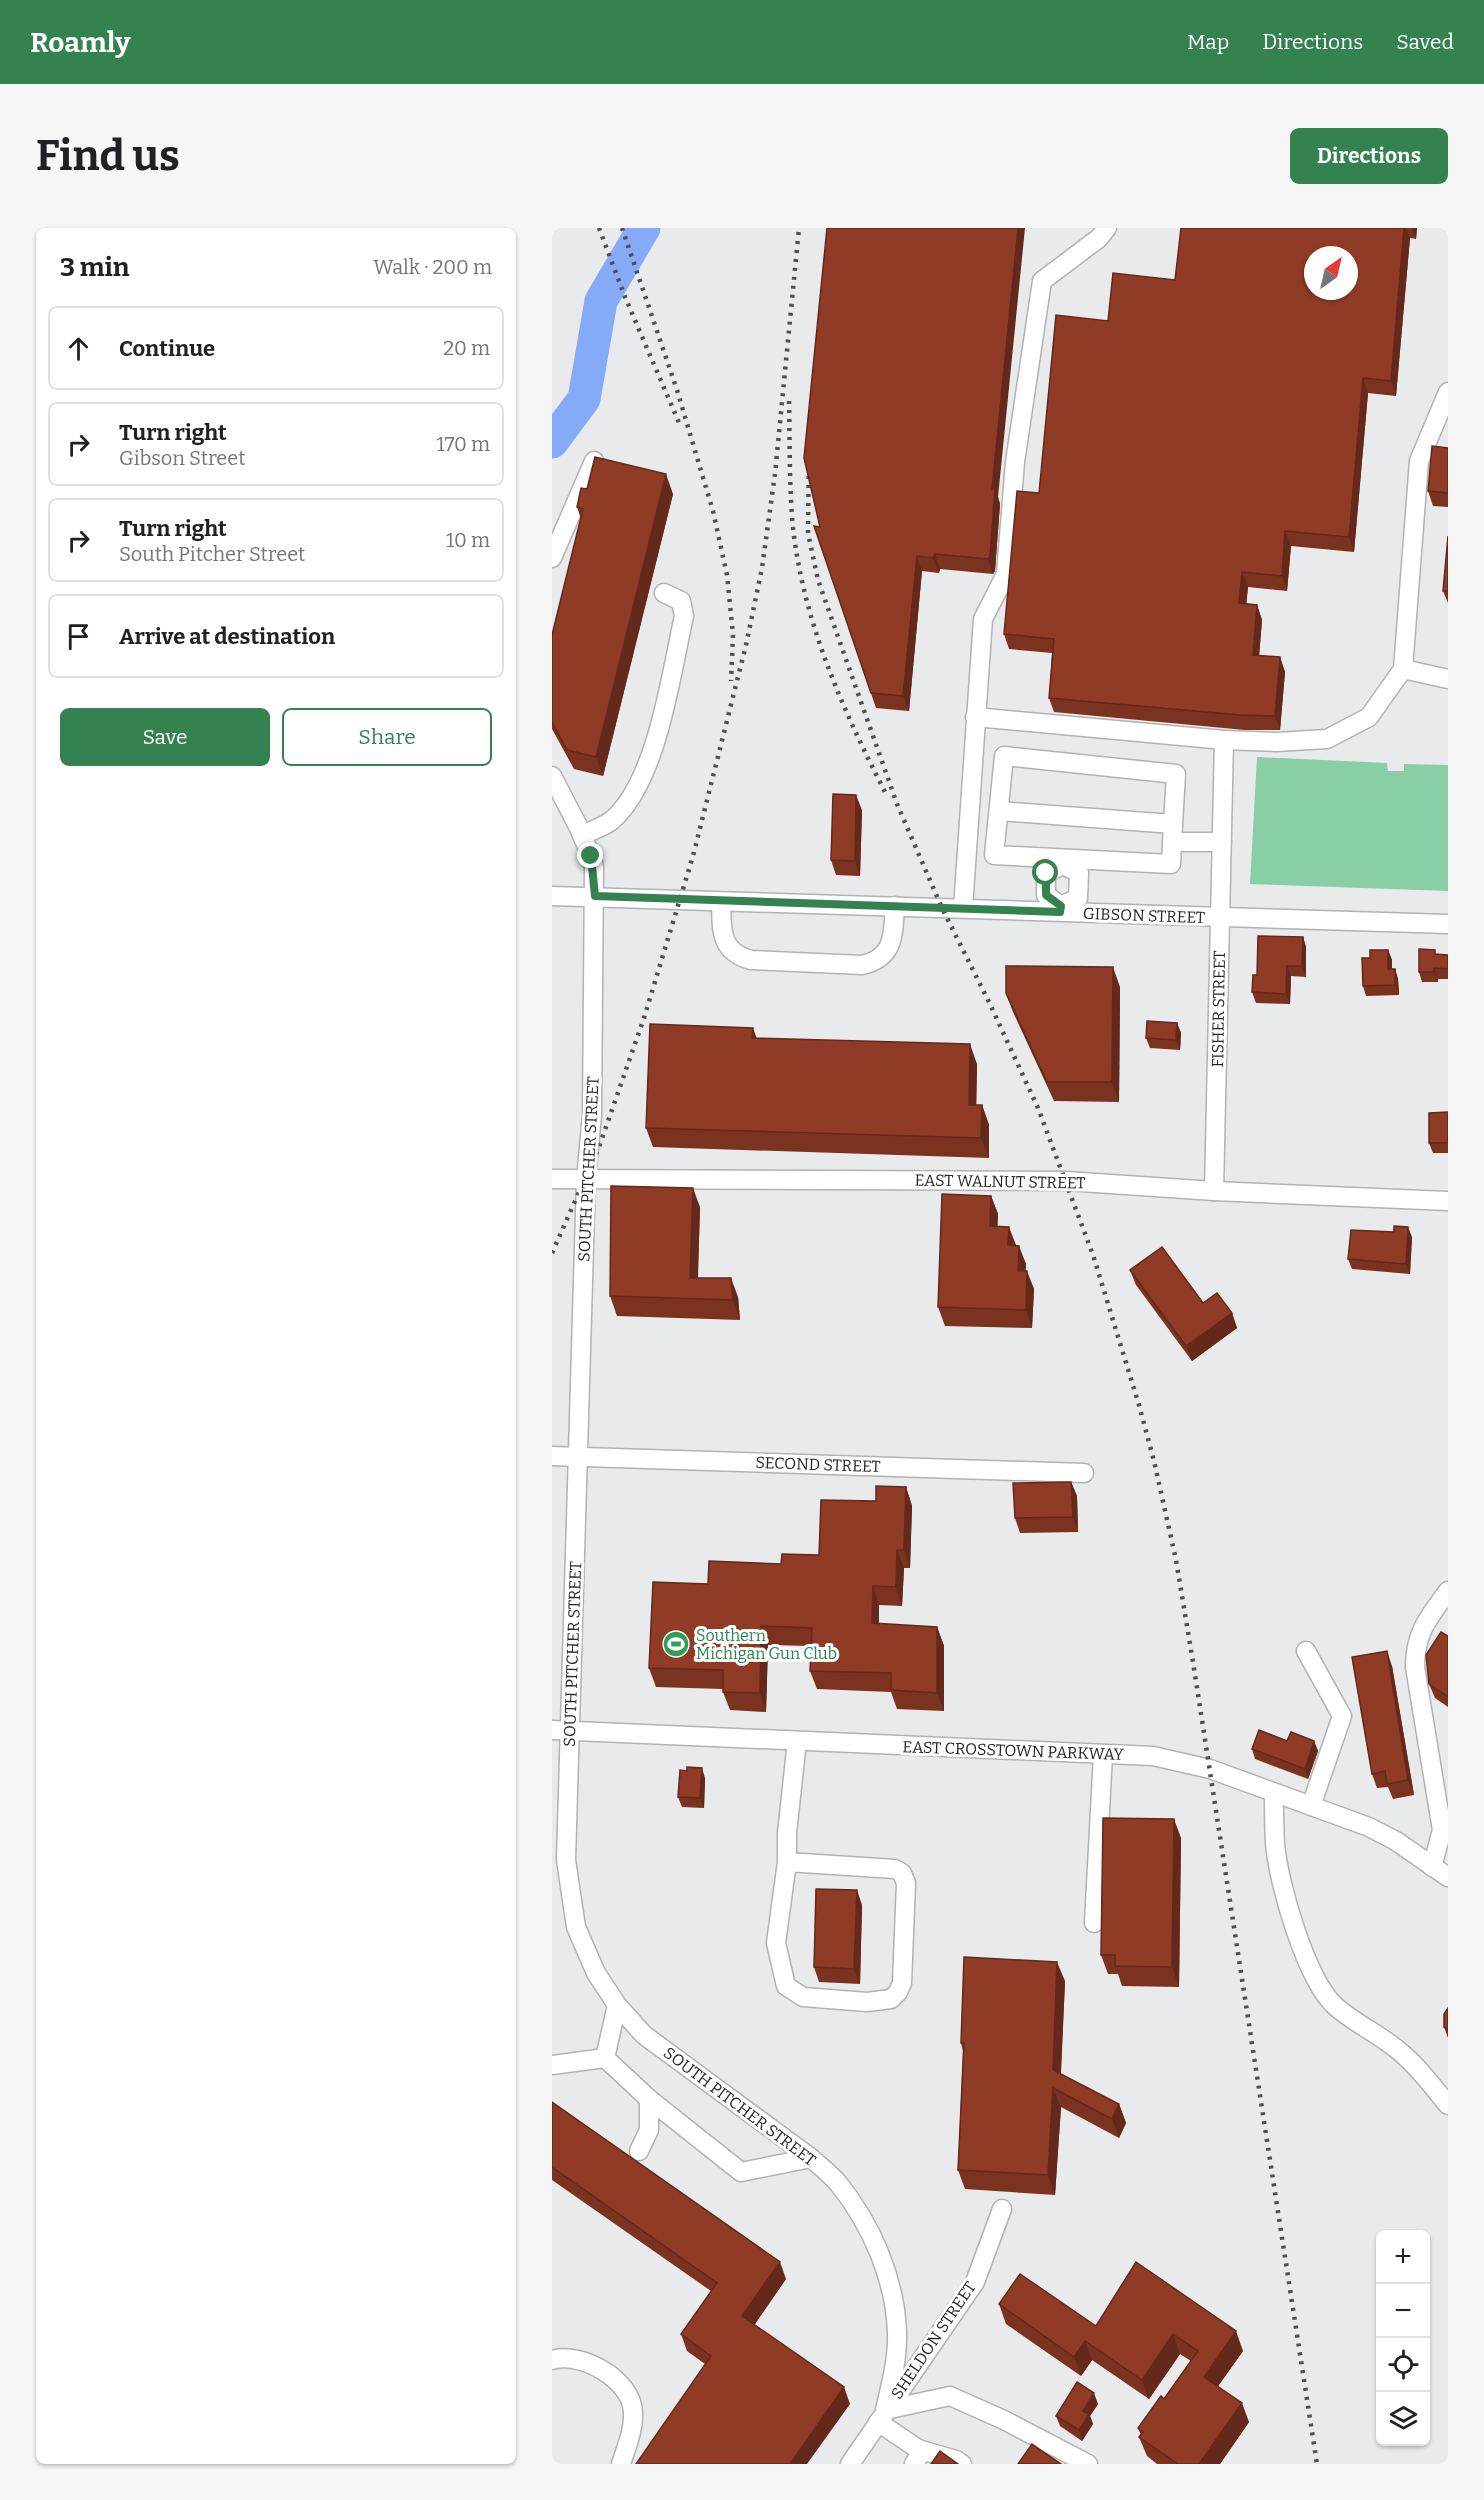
<!DOCTYPE html>
<html lang="en">
<head>
<meta charset="utf-8">
<style>
	body { margin:0; font-family:Bitter,serif; background:#f6f6f6; color:#202124 }
	.controls { position:absolute; right:18px; bottom:18px; display:grid; overflow:hidden; border-radius:9px; box-shadow:0 2px 4px #0004 }
	.controls button { width:54px; height:54px; display:grid; place-items:center; padding:0; border:0; border-bottom:2px solid #e0e0e0; background:#fff; color:#202124; font:30px sans-serif }
	.compass { position:absolute; left:752px; top:18px; width:54px; height:54px; border-radius:50%; background:#fff; box-shadow:0 2px 4px #0004; rotate:34deg }
	.stop { position:absolute; width:18px; height:18px; margin:-14px; border:4px solid #358251; border-radius:50%; background:#fff }
	.stop.end { background:#358251; border-color:#fff; box-shadow:0 2px 6px #0008 }
	.list { margin:0; padding:0; list-style:none }
	h2 { display:flex; justify-content:space-between; align-items:center; height:78px; margin:0; padding:0 24px; font-size:26px }
	h2 small { font-size:20px; font-weight:400; color:#757577 }
	.list li { display:grid; grid-template-columns:39px 1fr auto; gap:18px; align-items:center; box-sizing:border-box; height:84px; margin:0 12px 12px; padding:0 12px; border:2px solid #e0e0e0; border-radius:9px }
	.list b { display:block; font-size:22px; white-space:nowrap }
	.list p { margin:0; font-size:20px; white-space:nowrap; color:#757577 }
	.list em { font-size:20px; font-style:normal; color:#757577 }
	.actions { display:flex; gap:12px; padding:18px 24px }
	.actions a { flex:1; padding:14px 0; border:2px solid #358251; border-radius:9px; text-align:center; font-size:21px; color:#358251 }
	.actions .main { background:#358251; color:#fff }
	.icon { flex:none; width:33px; height:33px; fill:none; stroke:currentColor; stroke-width:2; stroke-linecap:round; stroke-linejoin:round }
	.map { position:relative; flex:none; width:896px; height:2236px; overflow:hidden; border-radius:9px }
	header { display:flex; align-items:center; gap:36px; box-sizing:border-box; height:84px; padding:0 30px; background:#358251; color:#fff }
	header strong { font-size:28px }
	nav { display:flex; gap:33px; margin-inline-start:auto; font-size:21px }
	.intro { display:flex; align-items:center; justify-content:space-between; box-sizing:border-box; height:144px; padding:0 36px }
	h1 { margin:0; font-size:42px }
	.button { padding:15px 27px; border-radius:9px; background:#358251; color:#fff; font-size:21px; font-weight:700 }
	main { display:flex; gap:36px; padding:0 36px }
	aside { flex:1; background:#fff; border-radius:9px; box-shadow:0 2px 4px #0004 }
	.map>svg:first-child { display:block }
</style>
</head>
<body>
<header>
<strong>Roamly</strong>
<nav><a>Map</a><a>Directions</a><a>Saved</a></nav>
</header>
<div class="intro"><h1>Find us</h1><a class="button">Directions</a></div>
<main>
<aside>
<h2>3 min<small>Walk · 200 m</small></h2>
<ul class="list">
<li><svg class="icon" aria-label="ahead" viewBox="0 0 24 24"><path d="M12 20V5M6 11l6-6 6 6"/></svg><div><b>Continue</b></div><em>20 m</em></li>
<li><svg class="icon" aria-label="right" viewBox="0 0 24 24"><path d="M7 20v-9h11M14 6l5 5-5 5"/></svg><div><b>Turn right</b><p>Gibson Street</p></div><em>170 m</em></li>
<li><svg class="icon" aria-label="right" viewBox="0 0 24 24"><path d="M7 20v-9h11M14 6l5 5-5 5"/></svg><div><b>Turn right</b><p>South Pitcher Street</p></div><em>10 m</em></li>
<li><svg class="icon" aria-label="arrive" viewBox="0 0 24 24"><path d="M6 21V4h12l-3 4 3 4H6"/></svg><div><b>Arrive at destination</b></div></li>
</ul>
<div class="actions"><a class="main">Save</a><a>Share</a></div>
</aside>
<div class="map">
<svg width="896" height="2236" viewBox="0 0 896 2236">
	<rect width="100%" height="100%" fill="#e9eaeb"/>
	<path fill="#8acea6" d="M705,529L835,535L836,543H852V536L896,537V663L698,656Z"/>
	<g fill="none" stroke-linecap="round" stroke-linejoin="round">
		<path stroke="#85abf8" stroke-width="33" d="M0,214L32,171L49,73L92,0"/>
		<defs>
			<g id="minor">
				<path d="M0,330L42,233"/>
				<path d="M851,441L896,451"/>
				<path d="M423,489L672,512L662,963"/>
				<path d="M672,512L724,514L775,511L817,489L851,441L867,233L896,164"/>
				<path d="M0,548L26,598L39,628L42,639L40,887L34,951L14,1632L24,1699L44,1745L65,1777L92,1807L259,1930C268,1938 278,1946 286,1955C319,1996 343,2050 345,2104C346,2130 339,2156 333,2182L398,2168L452,2192L536,2236"/>
				<path d="M447,583L621,596L624,546L452,528L442,627L619,636L621,596"/>
				<path d="M30,607C39,603 51,599 59,593C105,555 119,446 132,388L129,373L112,365"/>
				<path d="M620,614H670"/>
				<path d="M0,668L896,696"/>
				<path d="M169,674C170,702 167,723 199,732L310,737C343,730 341,706 343,678"/>
				<path d="M509,678L526,670L527,645L511,637"/>
				<path d="M509,678L494,667V645L511,637"/>
				<path d="M411,680L431,391L454,346L463,234L490,53L547,10L555,0"/>
				<path d="M0,951L514,953L662,963L896,973"/>
				<path d="M0,1228L532,1245"/>
				<path d="M754,1423L790,1488L759,1578"/>
				<path d="M0,1502L601,1528L658,1541L817,1599L844,1613L896,1649"/>
				<path d="M722,1565C722,1582 722,1599 723,1615C726,1655 754,1751 783,1778C802,1795 827,1806 847,1823C866,1838 880,1858 896,1877"/>
				<path d="M235,1634L224,1715L234,1758L251,1769L315,1774L339,1771L346,1764L350,1755L354,1655L350,1645L343,1641L235,1634V1605L245,1513"/>
				<path d="M880,1639L890,1602L863,1439C863,1404 877,1389 896,1363"/>
				<path d="M542,1695L551,1526"/>
				<path d="M65,1777L53,1830L97,1871L189,1944L259,1930"/>
				<path d="M0,1837L53,1830"/>
				<path d="M87,1923L97,1902V1871"/>
				<path d="M0,2132C29,2123 81,2152 81,2185C82,2202 74,2220 69,2236"/>
				<path d="M326,2194L366,2221L367,2228L362,2236"/>
				<path d="M366,2221L404,2232L410,2236"/>
				<path d="M298,2236L423,2054L450,1981"/>
			</g>
		</defs>
		<use href="#minor" stroke="#b2b2b4" stroke-width="21"/>
		<use href="#minor" stroke="#fff" stroke-width="18"/>
		<g stroke="#4f4f50" stroke-width="4.5" stroke-dasharray="3 6" stroke-linecap="butt">
			<path d="M47,0L73,69L128,197"/>
			<path d="M70,0L125,162L161,283L175,347L181,407L179,453"/>
			<path d="M237,173C238,215 237,258 241,300C252,396 291,482 334,566"/>
			<path d="M257,230L256,305L266,352L345,576L390,680L437,774L486,880L541,1027L587,1177L602,1233L624,1332L641,1434L765,2236"/>
			<path d="M0,1025L47,919L92,790L141,628L194,417L210,340L223,246L247,0"/>
		</g>
	</g>
	<g fill="#7b3320">
		<path d="M629,0H865L864,11L858,10L844,168L816,165L802,324L739,318L735,363L696,359L694,376L705,377L710,392L707,427L728,429L733,444L728,502H693L502,484L497,470L500,425L457,421L452,406L487,265L556,93L623,52Z"/>
		<path d="M896,220V279L881,278L876,263Z"/>
		<path d="M35,261L121,266L51,548L22,541L0,501V407L29,291L25,279Z"/>
		<path d="M446,269L448,276L443,343L441,346L388,341L387,345L370,343L357,483L324,480L262,298L268,299Z"/>
		<path d="M896,308V375L891,363Z"/>
		<path d="M310,582L308,648L284,647L279,632Z"/>
		<path d="M751,709L754,719V749L739,748L738,776L704,775L700,764L705,747Z"/>
		<path d="M836,722L840,732V741H843L846,751L847,767L814,768L811,758L818,730Z"/>
		<path d="M885,727H896V751H886V754H870L867,744Z"/>
		<path d="M568,759L567,874L502,873L461,784L454,765Z"/>
		<path d="M625,795L629,805L628,822L598,820L594,810Z"/>
		<path d="M204,810L425,836L424,877H430L437,897V930L101,919L94,900Z"/>
		<path d="M896,884V925H881L877,915Z"/>
		<path d="M439,968L446,986L445,998L464,1017L474,1036L473,1043L482,1061L480,1100L393,1098L386,1079Z"/>
		<path d="M148,979L146,1050L186,1069L188,1092L65,1088L58,1068Z"/>
		<path d="M860,1009L858,1046L800,1041L796,1031Z"/>
		<path d="M578,1042L651,1075L680,1085L685,1100L640,1133L584,1057Z"/>
		<path d="M519,1254L525,1268L526,1304L468,1305L463,1290Z"/>
		<path d="M354,1259L360,1278L358,1340H352L350,1378L327,1377V1396L385,1399L392,1418V1483L345,1481L339,1464L265,1461L258,1443L259,1418L216,1417L214,1484L178,1482L171,1464V1461L104,1459L97,1440L156,1356L229,1336L267,1327L324,1273Z"/>
		<path d="M896,1408V1479L883,1470L877,1456Z"/>
		<path d="M840,1438L862,1567L841,1571L836,1559L825,1560L820,1546Z"/>
		<path d="M735,1513H762L766,1523L756,1551L703,1531L700,1521Z"/>
		<path d="M153,1550L152,1580L130,1579L126,1569Z"/>
		<path d="M629,1610L627,1759L570,1758L566,1746H556L549,1727Z"/>
		<path d="M310,1677L308,1756L267,1754L262,1739Z"/>
		<path d="M513,1753L509,1846L567,1876L574,1895L567,1910L509,1879L503,1967L413,1961L406,1942L411,1823L409,1815Z"/>
		<path d="M896,1780V1810L892,1799Z"/>
		<path d="M0,1874L234,2051L202,2096L298,2176L153,2136L135,2123L129,2106L159,2063L0,1952Z"/>
		<path d="M584,2034L691,2123L666,2158L697,2194L668,2236H605L595,2228L587,2209L589,2207L586,2200L612,2171L639,2133L628,2126L597,2171L540,2132L529,2148L454,2096L447,2076L544,2098Z"/>
		<path d="M546,2176L538,2188L541,2196L530,2213L508,2198L504,2188Z"/>
	</g>
	<g fill="#64291a">
		<path d="M466,0H473L446,269L448,276L443,343L441,346L436,331L440,261Z"/>
		<path d="M852,0H854L858,10L844,168L839,153Z"/>
		<path d="M860,0H865L864,11Z"/>
		<path d="M811,150L816,165L802,324L797,309Z"/>
		<path d="M114,246L121,266L51,548L44,529Z"/>
		<path d="M733,303L739,318L735,363L730,348Z"/>
		<path d="M383,326L388,341L387,345L381,330Z"/>
		<path d="M365,328L370,343L357,483L351,468Z"/>
		<path d="M690,344L696,359L693,390L687,375Z"/>
		<path d="M705,377L710,392L706,442L701,427Z"/>
		<path d="M728,429L733,444L728,502L723,488Z"/>
		<path d="M304,567L310,582L308,648L303,633Z"/>
		<path d="M751,709L754,719V749L750,738Z"/>
		<path d="M836,722L840,732V751L836,741Z"/>
		<path d="M735,738L739,748L738,776L734,766Z"/>
		<path d="M561,739L568,759L567,874L560,854Z"/>
		<path d="M882,740L886,751V754L882,744Z"/>
		<path d="M843,741L846,751L847,767L843,757Z"/>
		<path d="M625,795L629,805L628,822L624,812Z"/>
		<path d="M201,800L208,819L200,810Z"/>
		<path d="M418,816L425,836L424,896L417,877Z"/>
		<path d="M430,877L437,897V930L429,910Z"/>
		<path d="M141,960L148,979L145,1070L138,1050Z"/>
		<path d="M439,968L446,986L445,1016L438,998Z"/>
		<path d="M457,999L464,1017L463,1035L456,1017Z"/>
		<path d="M856,999L860,1009L858,1046L854,1036Z"/>
		<path d="M467,1018L474,1036L473,1061L466,1043Z"/>
		<path d="M475,1043L482,1061L480,1100L474,1082Z"/>
		<path d="M179,1050L186,1069L188,1092L181,1072Z"/>
		<path d="M680,1085L685,1100L640,1133L634,1118Z"/>
		<path d="M519,1254L525,1268L526,1304L521,1289Z"/>
		<path d="M354,1259L360,1278L358,1340L352,1322Z"/>
		<path d="M345,1322L352,1340L350,1378L344,1359Z"/>
		<path d="M321,1358L327,1377L326,1414L320,1395Z"/>
		<path d="M209,1398L216,1417L214,1484L208,1465Z"/>
		<path d="M385,1399L392,1418V1483L385,1465Z"/>
		<path d="M835,1423L840,1438L862,1567L856,1552Z"/>
		<path d="M762,1513L766,1523L756,1551L753,1541Z"/>
		<path d="M150,1540L153,1550L152,1580L148,1570Z"/>
		<path d="M622,1591L629,1610L627,1759L620,1739Z"/>
		<path d="M305,1662L310,1677L308,1756L302,1741Z"/>
		<path d="M505,1734L513,1753L508,1861L501,1842Z"/>
		<path d="M501,1860L509,1879L503,1967L496,1947Z"/>
		<path d="M567,1876L574,1895L567,1910L560,1891Z"/>
		<path d="M228,2034L234,2051L197,2105L190,2088Z"/>
		<path d="M684,2103L691,2123L659,2168L652,2149Z"/>
		<path d="M621,2106L628,2126L597,2171L590,2152Z"/>
		<path d="M533,2113L540,2132L529,2148L522,2129Z"/>
		<path d="M292,2159L298,2176L255,2236H238Z"/>
		<path d="M542,2165L546,2176L538,2188L541,2196L530,2213L527,2202L531,2183Z"/>
		<path d="M690,2175L697,2194L668,2236H647Z"/>
	</g>
	<g fill="#8f3b25" stroke="#64291a" stroke-width="1.5" fill-rule="evenodd">
		<path d="M275,0H466L440,261H443L438,328L436,331L383,326L381,330L365,328L351,468L319,465L262,298L268,299L252,230Z"/>
		<path d="M629,0H852L839,153L811,150L797,309L733,303L730,348L690,344L687,375L705,377L701,427L728,429L723,488L688,487L497,470L502,411L452,406L465,263L487,265L504,87L556,93L561,45L623,52ZM761,27H797V63H761Z"/>
		<path d="M880,218L896,220V265L876,263Z"/>
		<path d="M43,229L114,246L44,529L15,522L0,494V407L31,281L25,279L29,260L35,261Z"/>
		<path d="M896,308V363H891Z"/>
		<path d="M281,566L304,567L303,633L279,632Z"/>
		<path d="M706,708L751,709L750,738H735L734,766L700,764L701,747H705Z"/>
		<path d="M867,721L883,722V726L896,727V741L882,740V744H867Z"/>
		<path d="M818,722H836V741H843V757L811,758L810,730H818Z"/>
		<path d="M454,738L561,739L560,854H495L454,765Z"/>
		<path d="M595,793L625,795L624,812L594,810Z"/>
		<path d="M98,796L201,800L200,810L418,816L417,877H430L429,910L94,900Z"/>
		<path d="M896,884V915H877V885Z"/>
		<path d="M59,958L141,960L138,1050H179L181,1072L58,1068Z"/>
		<path d="M390,966L439,968L438,998L457,999L456,1017L467,1018L466,1043H475L474,1082L386,1079Z"/>
		<path d="M842,998L856,999L854,1036L796,1031L799,1002L842,1004Z"/>
		<path d="M610,1019L651,1075L665,1065L680,1085L634,1118L578,1042Z"/>
		<path d="M519,1254L521,1289L463,1290L461,1255Z"/>
		<path d="M324,1258L354,1259L352,1322H345L344,1359L321,1358L320,1395L385,1399V1465L339,1462V1445L258,1443L260,1400L209,1398L208,1465L171,1464V1442L97,1440L101,1354L156,1356L157,1333L229,1336L230,1326L267,1327L269,1272L324,1273Z"/>
		<path d="M889,1404L896,1408V1469L877,1456L874,1427Z"/>
		<path d="M835,1423L856,1552L835,1556L833,1543L820,1546L800,1429Z"/>
		<path d="M707,1502L735,1513L739,1504L762,1513L753,1541L700,1521Z"/>
		<path d="M135,1539L150,1540L148,1570L126,1569L128,1542L135,1543Z"/>
		<path d="M551,1590L622,1591L620,1739L563,1738V1727H549Z"/>
		<path d="M264,1661L305,1662L302,1741L262,1739Z"/>
		<path d="M412,1729L505,1734L501,1842L567,1876L560,1891L501,1860L496,1947L406,1942L412,1815H409Z"/>
		<path d="M896,1780V1802L892,1799V1786Z"/>
		<path d="M0,1874L228,2034L190,2088L292,2159L238,2236H84L159,2128L129,2106L165,2055L0,1939Z"/>
		<path d="M584,2034L684,2103L652,2149L690,2175L647,2236H626L587,2209L591,2204L586,2200L609,2168L612,2171L646,2123L621,2106L590,2152L533,2113L522,2129L447,2076L468,2046L544,2098Z"/>
		<path d="M525,2154L542,2165L531,2183L537,2186L527,2202L504,2188Z"/>
		<path d="M480,2216L509,2236H466Z"/>
		<path d="M388,2223L406,2236H379Z"/>
	</g>
	<g fill="none" stroke-linecap="round" stroke-linejoin="round">
		<path stroke="#358251" stroke-width="8" d="M39,628L43,668L508,684L509,678L494,667V645"/>
	</g>
	<defs>
		<symbol id="stadium-disc" viewBox="-11 -11 22 22"><circle r="9.5" fill="#2e9e5b" stroke="#fff"/><path d="M0-5a6.5 5 0 1 0 0 10a6.5 5 0 1 0 0-10ZM-3.5-1.8h7v3.6h-7Z" fill="#fff"/></symbol>
	</defs>
	<g fill-rule="evenodd">
		<use href="#stadium-disc" x="109" y="1401" width="30" height="30"/>
	</g>
	<g text-anchor="middle" stroke-width="6" stroke-linejoin="round" paint-order="stroke">
		<g font-size="16" fill="#252526" stroke="#fff">
			<text transform="translate(592 687) rotate(2)" y="6">GIBSON STREET</text>
			<text transform="translate(666 781) rotate(-89)" y="6">FISHER STREET</text>
			<text transform="translate(36 941) rotate(-87)" y="6">SOUTH PITCHER STREET</text>
			<text transform="translate(448 953) rotate(1)" y="6">EAST WALNUT STREET</text>
			<text transform="translate(266 1236) rotate(2)" y="6">SECOND STREET</text>
			<text transform="translate(20 1426) rotate(-88)" y="6">SOUTH PITCHER STREET</text>
			<text transform="translate(461 1522) rotate(2)" y="6">EAST CROSSTOWN PARKWAY</text>
			<text transform="translate(188 1878) rotate(37)" y="6">SOUTH PITCHER STREET</text>
			<text transform="translate(381 2112) rotate(-56)" y="6">SHELDON STREET</text>
		</g>
		<g font-size="16" fill="#27864d" stroke="#fff" text-anchor="start">
			<text x="144" y="1413">Southern<tspan x="144" dy="18">Michigan Gun Club</tspan></text>
		</g>
	</g>
</svg>
<div class="controls">
<button>+</button>
<button>−</button>
<button><svg class="icon" aria-label="locate" viewBox="0 0 24 24"><circle cx="12" cy="12" r="6"/><path d="M12 2v4M12 18v4M2 12h4M18 12h4"/></svg></button>
<button><svg class="icon" aria-label="layers" viewBox="0 0 24 24"><path d="M12 4l9 5-9 5-9-5zM3 14l9 5 9-5"/></svg></button>
</div>
<svg class="compass" viewBox="-18 -18 36 36"><path d="M0-13l5 13h-10z" fill="#e53935"/><path d="M0 13l5-13h-10z" fill="#757577"/></svg>
<div class="stop" style="left:494px;top:645px"></div>
<div class="stop end" style="left:39px;top:628px"></div>
</div>
</main>
</body>
</html>
